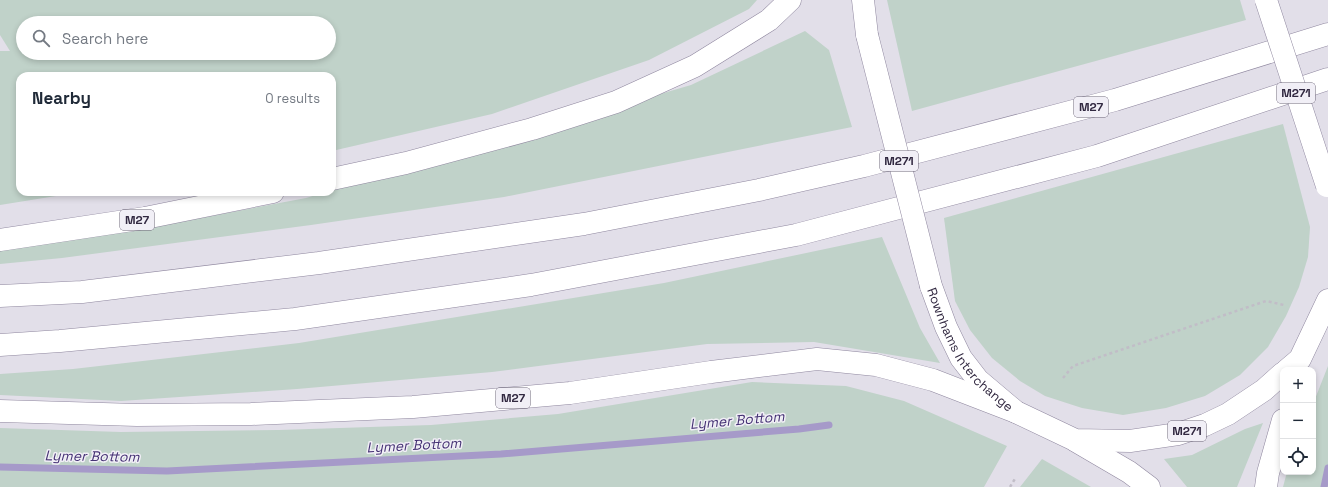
<!DOCTYPE html>
<html lang="en">
<head>
<meta charset="utf-8">
<style>
	body { margin:0; font-family:"Space Grotesk",sans-serif; background:#f6f6f7; color:#1f2937 }
	.controls { position:absolute; right:12px; bottom:12px; display:grid; overflow:hidden; border-radius:8px; box-shadow:0 2px 6px #0003 }
	.controls button { width:36px; height:36px; display:grid; place-items:center; padding:0; border:0; border-bottom:1px solid #e0e1e3; background:#fff; color:#1f2937; font:20px sans-serif }
	.list { margin:0; padding:0; list-style:none }
	h2 { display:flex; justify-content:space-between; align-items:center; height:52px; margin:0; padding:0 16px; font-size:17px }
	h2 small { font-size:13px; font-weight:400; color:#747a83 }
	.icon { flex:none; width:22px; height:22px; fill:none; stroke:currentColor; stroke-width:2; stroke-linecap:round; stroke-linejoin:round }
	.map { position:relative; flex:none; width:1328px; height:487px; overflow:hidden }
	.search { position:absolute; background:#fff; box-shadow:0 2px 6px #0003; left:16px; top:16px; width:320px; height:44px; display:flex; align-items:center; gap:10px; box-sizing:border-box; padding:0 14px; border-radius:22px; color:#747a83; font-size:15px }
	.panel { position:absolute; background:#fff; box-shadow:0 2px 6px #0003; left:16px; top:72px; width:320px; height:124px; border-radius:12px }
	.map>svg:first-child { display:block }
</style>
</head>
<body>
<div class="map">
<svg width="1328" height="487" viewBox="0 0 1328 487">
	<rect width="100%" height="100%" fill="#e2dfe9"/>
	<g fill="#c0d2c9" fill-rule="evenodd">
		<path d="M0,0H757L749,9L649,60L492,114L332,151V76H20V192H81L0,205V51H10L0,35ZM23,23H329V53H23Z"/>
		<path d="M887,0H1240L1246,20L912,111Z"/>
		<path d="M805,31L829,50L852,127L504,197L311,225L62,258L0,264V250L142,229L306,198L326,192H332V190L691,85Z"/>
		<path d="M1283,124L1310,227L1308,257L1299,287L1286,316L1268,347L1240,375L1205,396L1166,408L1123,415L1082,408L1045,396L1020,381L992,358L970,330L955,301L944,218Z"/>
		<path d="M882,237L920,328L940,363L814,342L707,344L492,372L297,389L121,401L0,395V374L73,369L299,343L664,283Z"/>
		<path d="M1328,366V487H1283L1287,472H1313V404Z"/>
		<path d="M752,382L846,386L904,401L1007,446L984,487H0V428L121,432L279,430L431,425L558,414Z"/>
		<path d="M1263,423L1237,487H1187L1164,459L1192,455L1245,429Z"/>
		<path d="M1042,459L1091,487H1020Z"/>
	</g>
	<g fill="none" stroke-linecap="round" stroke-linejoin="round">
		<g stroke="#a69ac9" stroke-width="7">
			<path d="M0,467L167,471L501,454L799,429L829,425"/>
			<path d="M1324,487L1328,468"/>
		</g>
		<defs>
			<g id="highway">
				<path d="M863,0L867,35"/>
				<path d="M332,179L406,163L532,129L616,102L695,66L769,20L790,0"/>
				<path d="M0,240L145,218L273,192"/>
				<path id="s1" d="M931,286L946,327L961,358L978,380L1016,412L1075,440L1130,441L1178,434L1205,425L1228,414L1264,390L1283,373"/>
				<path d="M0,296L82,292L319,263L584,224L759,190L864,166L1115,100L1328,34"/>
				<path d="M0,345L60,341L295,319L531,285L796,235L1097,156L1328,79"/>
				<path d="M1287,370L1300,359L1328,300"/>
				<path d="M0,411L137,415L251,414L413,407L570,393L711,372L817,359L876,365L933,380L1016,412"/>
				<path d="M1076,441L1129,472L1149,487"/>
				<path d="M1266,487L1268,473L1283,420"/>
			</g>
		</defs>
		<use href="#highway" stroke="#8f879f" stroke-width="23"/>
		<g stroke="#c1bdc7" stroke-width="2.5" stroke-dasharray="3 3" stroke-linecap="butt">
			<path d="M1063,378L1073,366L1266,301L1284,305"/>
			<path d="M1010,487L1016,477"/>
		</g>
		<use href="#highway" stroke="#fff" stroke-width="22"/>
		<defs>
			<g id="highway-bridge">
				<path d="M1266,0L1327,186"/>
				<path d="M867,35L931,286"/>
			</g>
		</defs>
		<use href="#highway-bridge" stroke="#8f879f" stroke-width="23" stroke-linecap="butt"/>
		<use href="#highway-bridge" stroke="#fff" stroke-width="22"/>
	</g>
	<g text-anchor="middle" stroke-width="3" stroke-linejoin="round" paint-order="stroke">
		<g fill="#f1eff6" stroke="#6b6477" stroke-width="1">
			<rect x="1277" y="83" width="38" height="20" rx="3"/>
			<rect x="1074" y="97" width="34" height="20" rx="3"/>
			<rect x="880" y="151" width="38" height="20" rx="3"/>
			<rect x="120" y="210" width="34" height="20" rx="3"/>
			<rect x="496" y="388" width="34" height="20" rx="3"/>
			<rect x="1168" y="421" width="38" height="20" rx="3"/>
		</g>
		<g font-size="12" font-weight="bold" fill="#312840">
			<text x="1296" y="97">M271</text>
			<text x="1091" y="111">M27</text>
			<text x="899" y="165">M271</text>
			<text x="137" y="224">M27</text>
			<text x="513" y="402">M27</text>
			<text x="1187" y="435">M271</text>
		</g>
		<g font-size="13" fill="#312840" stroke="#f1eff6">
			<text dy="5" stroke="none"><textPath href="#s1" startOffset="76">Rownhams Interchange</textPath></text>
		</g>
		<g font-size="14" font-style="italic" fill="#453274" stroke="#f1eff6">
			<text transform="translate(737 420) rotate(-5)" y="5">Lymer Bottom</text>
			<text transform="translate(414 445) rotate(-3)" y="5">Lymer Bottom</text>
			<text transform="translate(92 456) rotate(1)" y="5">Lymer Bottom</text>
		</g>
	</g>
</svg>
<div class="controls">
<button>+</button>
<button>−</button>
<button><svg class="icon" aria-label="locate" viewBox="0 0 24 24"><circle cx="12" cy="12" r="6"/><path d="M12 2v4M12 18v4M2 12h4M18 12h4"/></svg></button>
</div>
<div class="search"><svg class="icon" aria-label="search" viewBox="0 0 24 24"><circle cx="10" cy="10" r="6"/><path d="M15 15l6 6"/></svg>Search here</div>
<section class="panel">
<h2>Nearby<small>0 results</small></h2>
<ul class="list">
</ul>
</section>
</div>
</body>
</html>
